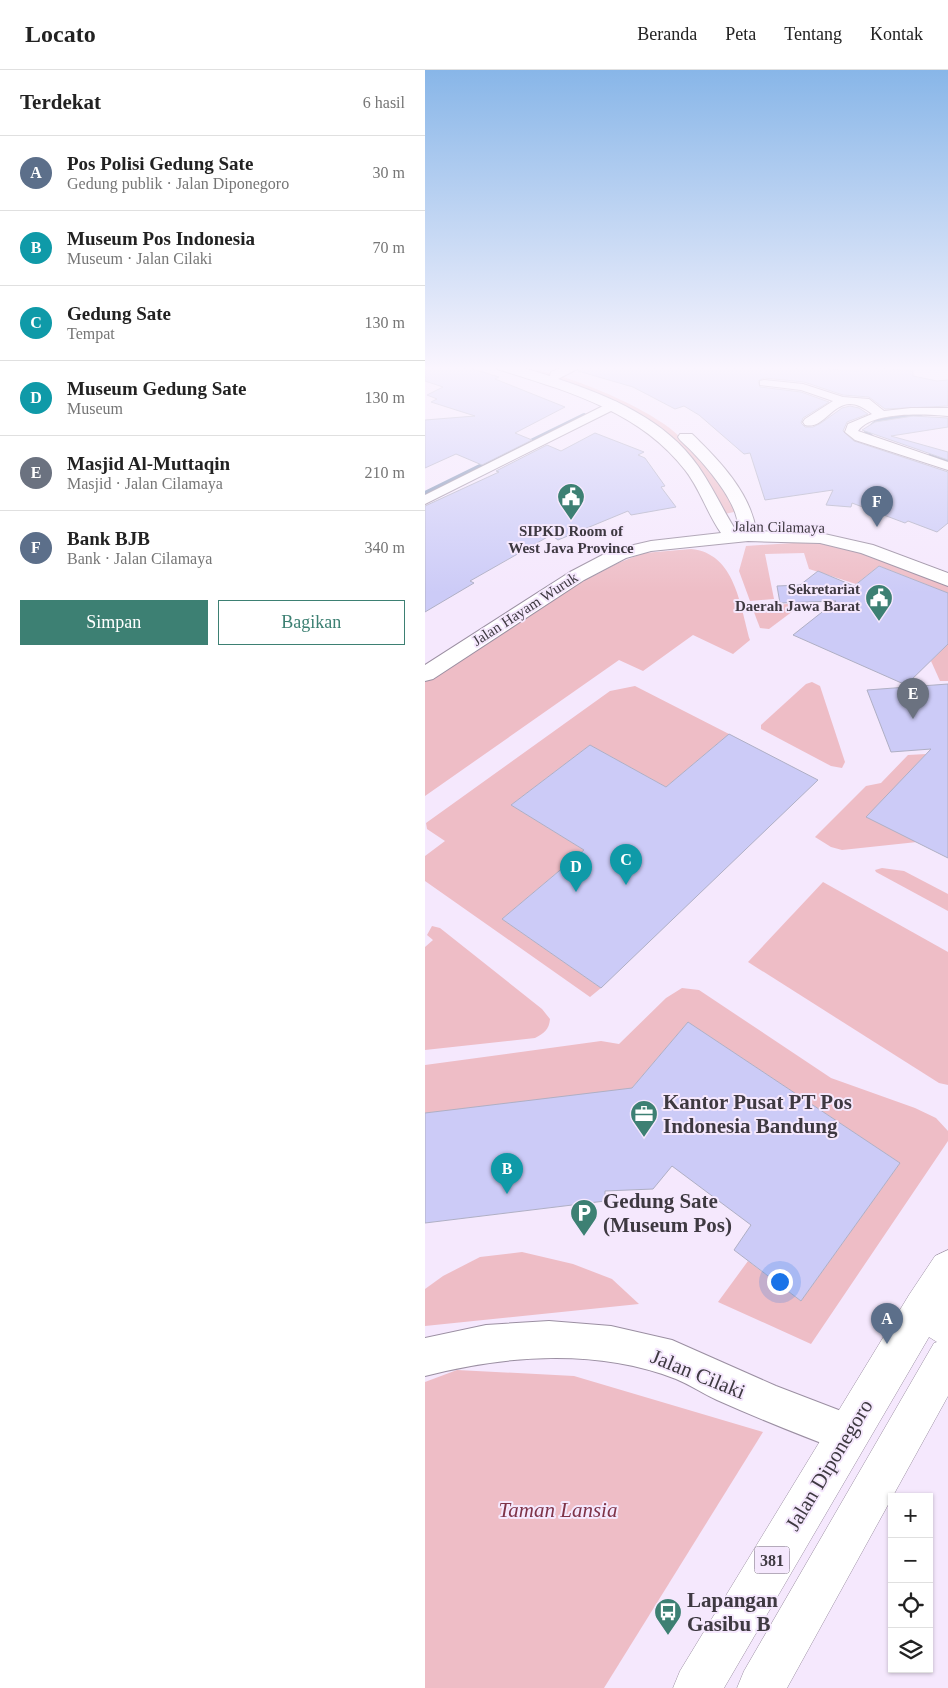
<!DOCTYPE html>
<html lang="id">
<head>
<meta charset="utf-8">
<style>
	body { margin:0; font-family:Georgia,serif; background:#f2f2f2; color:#222 }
	.controls { position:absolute; right:15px; bottom:15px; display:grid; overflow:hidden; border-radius:0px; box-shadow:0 1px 4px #0004 }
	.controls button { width:45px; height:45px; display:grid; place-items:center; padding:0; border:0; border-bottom:1px solid #e0e0e0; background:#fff; color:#222; font:25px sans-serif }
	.you { position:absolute; left:354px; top:1211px; width:18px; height:18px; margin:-12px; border:4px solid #fff; border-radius:50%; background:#1a73e8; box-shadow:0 0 0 8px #1a73e833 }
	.badge { display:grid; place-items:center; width:32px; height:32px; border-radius:50%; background:#3d8073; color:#fff; font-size:16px; font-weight:700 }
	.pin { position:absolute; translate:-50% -41px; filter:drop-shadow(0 1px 2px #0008) }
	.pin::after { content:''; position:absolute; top:26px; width:18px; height:15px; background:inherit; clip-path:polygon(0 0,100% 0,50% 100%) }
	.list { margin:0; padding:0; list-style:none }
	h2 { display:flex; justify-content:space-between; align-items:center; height:65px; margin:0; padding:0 20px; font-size:21px }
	h2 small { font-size:16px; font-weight:400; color:#767676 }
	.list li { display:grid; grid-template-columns:32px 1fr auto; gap:15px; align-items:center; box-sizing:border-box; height:75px; padding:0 20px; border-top:1px solid #e0e0e0 }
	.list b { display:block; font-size:19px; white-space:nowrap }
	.list p { margin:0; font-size:16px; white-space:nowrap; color:#767676 }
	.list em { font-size:16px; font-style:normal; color:#767676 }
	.actions { display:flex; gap:10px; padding:15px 20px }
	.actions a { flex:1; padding:11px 0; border:1px solid #3d8073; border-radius:0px; text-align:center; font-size:18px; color:#3d8073 }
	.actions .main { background:#3d8073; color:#fff }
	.icon { flex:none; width:28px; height:28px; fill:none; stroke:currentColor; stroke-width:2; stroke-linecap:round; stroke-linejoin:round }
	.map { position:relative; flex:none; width:523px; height:1618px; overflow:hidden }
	header { display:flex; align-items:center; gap:30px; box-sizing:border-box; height:70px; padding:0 25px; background:#fff; border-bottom:1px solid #e0e0e0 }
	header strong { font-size:24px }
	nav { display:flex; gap:28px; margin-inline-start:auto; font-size:18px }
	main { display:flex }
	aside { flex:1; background:#fff }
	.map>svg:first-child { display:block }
</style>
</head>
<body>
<header>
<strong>Locato</strong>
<nav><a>Beranda</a><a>Peta</a><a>Tentang</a><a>Kontak</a></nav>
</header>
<main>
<aside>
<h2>Terdekat<small>6 hasil</small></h2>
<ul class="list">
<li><span class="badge" style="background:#5c6f8a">A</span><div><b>Pos Polisi Gedung Sate</b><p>Gedung publik · Jalan Diponegoro</p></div><em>30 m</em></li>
<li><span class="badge" style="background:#0f9aa8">B</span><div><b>Museum Pos Indonesia</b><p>Museum · Jalan Cilaki</p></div><em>70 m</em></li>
<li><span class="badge" style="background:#0f9aa8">C</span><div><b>Gedung Sate</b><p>Tempat</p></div><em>130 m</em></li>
<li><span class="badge" style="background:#0f9aa8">D</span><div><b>Museum Gedung Sate</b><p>Museum</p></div><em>130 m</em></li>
<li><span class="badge" style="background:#6b7280">E</span><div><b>Masjid Al-Muttaqin</b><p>Masjid · Jalan Cilamaya</p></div><em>210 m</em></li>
<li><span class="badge" style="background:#5c6f8a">F</span><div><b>Bank BJB</b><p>Bank · Jalan Cilamaya</p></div><em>340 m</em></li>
</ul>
<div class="actions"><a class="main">Simpan</a><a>Bagikan</a></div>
</aside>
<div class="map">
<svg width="523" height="1618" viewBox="0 0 523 1618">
	<rect width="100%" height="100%" fill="#f5e8fd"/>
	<g fill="#eebdc6">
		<path d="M83,296C124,296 205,330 239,354C257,366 270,384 284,400C294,411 308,428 309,442L300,444L230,357Z"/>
		<path d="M384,472C432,477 478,499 523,516V523L454,496L431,514L384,499L379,483L340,484L349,529L325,531L314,501L321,476Z"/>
		<path d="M266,479C310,483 315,535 325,570L308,584L268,565L218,601L194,590L0,726V609L153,514L193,493L219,483Z"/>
		<path d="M362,534L369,536L368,541L344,559L335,558L327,537Z"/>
		<path d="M523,574V611H515L506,591Z"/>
		<path d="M387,612L395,616L420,692L417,698L406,696L336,659V655L381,614Z"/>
		<path d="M210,616L304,664L241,717L165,675L86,735L159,780L77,849L176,918L165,927L0,811V786L20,771L2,759L1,753L185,621Z"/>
		<path d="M501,684L442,747L492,772L417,780L406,777L390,767L441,716L456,713L483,685Z"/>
		<path d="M457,798L479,801L523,824V841L451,802L450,800Z"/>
		<path d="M398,812L523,882V1015L514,1013L323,892Z"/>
		<path d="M7,856L15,858L117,939L125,949C124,960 119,963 110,968L0,980V877L8,870L2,865Z"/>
		<path d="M257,918L274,920L406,1008L490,1038L511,1048L523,1061V1071L386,1274L293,1232L323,1191L376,1231L475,1093L263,952L189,1039L0,1043V995L176,971L194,974L241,928Z"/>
		<path d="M97,1182L148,1194L187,1209L214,1234L0,1256V1219L18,1206L55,1187Z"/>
		<path d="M32,1300L149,1306L338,1362L179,1618H0V1312Z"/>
	</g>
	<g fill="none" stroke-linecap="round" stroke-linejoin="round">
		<g stroke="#7e92b5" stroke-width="4">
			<path d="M448,368L441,361L452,351L496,344"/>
			<path d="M505,386L523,392"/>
			<path d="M0,423L159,345"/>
		</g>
	</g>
	<g fill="#cccbf7" stroke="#afafc4">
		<path d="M0,296H38L74,307L70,309L140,337L90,363L107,370L57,395L31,384L0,398V350L50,346L6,332L12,329L2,325L18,317L0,311Z"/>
		<path d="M160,296H333L376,299V297L432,301V297L456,298L488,301V306L512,311L523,310V336L460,339L444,327L418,325L379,312L339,308L333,311L335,317L376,322L404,332L378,348L376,353L380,357H388L396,353L417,338L425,336L434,338L443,344L422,352L418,361L429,371L523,402V453L512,462L483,451L480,453L427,433L426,437L401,435L408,420L340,430L325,383L319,384L274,345L259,336L250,339L208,317L153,301Z"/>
		<path d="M488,346L523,348V357L466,366L523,382V390L437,360L450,352Z"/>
		<path d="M170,363L219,382L213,385L220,388L240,416L236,417L251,437L206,445L203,441L133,470L126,465L45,511L49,513L0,542V436L74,402L71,401L122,375L136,381Z"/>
		<path d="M454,496L523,523V574L481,615L368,565L411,531L355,533L352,516L375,515L393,501L429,516Z"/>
		<path d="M523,614V788L441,747L506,679L466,682L442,620Z"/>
		<path d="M304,664L393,710L176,918L77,849L159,780L86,735L165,675L241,717Z"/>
		<path d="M263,952L475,1093L376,1231L309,1180L326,1155L247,1096L228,1119L180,1121V1131L0,1153V1043L207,1018Z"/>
	</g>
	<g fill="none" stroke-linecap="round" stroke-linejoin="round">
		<defs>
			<g id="minor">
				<path d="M339,310L378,314L418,327L444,329L459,341L486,338H523V346C500,344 447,341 433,361L523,392V400L430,370L420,362L423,354L447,344C411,314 404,361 380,355L378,352L380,349L408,331L376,320L335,315V311Z"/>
				<path d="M188,331L192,332L194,335L192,338L0,434V425Z"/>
			</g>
			<g id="tertiary">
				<path d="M70,296H92L125,306L126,302L139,296H158L133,309C185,326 241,350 273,396C288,417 298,441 312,462C319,436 274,387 255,370L253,367L255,364H267C293,389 326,423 331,461L395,463L448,475L523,503V516L436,483L395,473L323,471L226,481L201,488L159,510L8,609L0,611V595L145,502L187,480L226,471L296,463C282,443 275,419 260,400C215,341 140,320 72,299Z"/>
				<path d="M124,1251L186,1256L247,1270L351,1316L437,1349L443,1363L437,1377L423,1383C379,1367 335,1349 292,1330C278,1324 266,1315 251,1309C172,1278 81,1285 0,1306V1268L61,1255Z"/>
			</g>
			<path id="primary" d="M523,1180V1326L362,1618H312L319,1601L509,1273L512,1272L504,1267L299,1618H248L255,1601L484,1225L510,1186Z"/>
		</defs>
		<use href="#minor" stroke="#9b8fa2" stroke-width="2"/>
		<use href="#tertiary" stroke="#9b8fa2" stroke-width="2"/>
		<use href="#primary" stroke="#9b8fa2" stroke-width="1"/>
		<use href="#minor" fill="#fff" fill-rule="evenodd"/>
		<use href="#tertiary" fill="#fff" fill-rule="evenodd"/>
		<use href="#primary" fill="#fff" fill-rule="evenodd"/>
	</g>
	<linearGradient id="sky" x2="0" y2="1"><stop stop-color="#88b6e8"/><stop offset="0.57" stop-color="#faf5fe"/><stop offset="1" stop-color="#faf5fe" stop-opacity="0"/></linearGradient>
	<rect width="523" height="523" fill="url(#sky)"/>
	<defs>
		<symbol id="civic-pin" viewBox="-11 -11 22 30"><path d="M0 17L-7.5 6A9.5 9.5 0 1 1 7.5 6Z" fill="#3d8073" stroke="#f5e8fd"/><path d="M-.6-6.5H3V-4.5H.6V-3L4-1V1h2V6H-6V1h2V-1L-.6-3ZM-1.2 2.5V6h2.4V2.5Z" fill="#fff"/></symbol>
		<symbol id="office-pin" viewBox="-11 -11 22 30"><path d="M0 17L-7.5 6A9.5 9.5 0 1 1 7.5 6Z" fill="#3d8073" stroke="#f5e8fd"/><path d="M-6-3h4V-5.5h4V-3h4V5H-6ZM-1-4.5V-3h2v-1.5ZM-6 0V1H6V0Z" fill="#fff"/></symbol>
		<symbol id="parking-pin" viewBox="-11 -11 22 30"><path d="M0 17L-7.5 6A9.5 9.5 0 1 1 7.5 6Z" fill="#3d8073" stroke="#f5e8fd"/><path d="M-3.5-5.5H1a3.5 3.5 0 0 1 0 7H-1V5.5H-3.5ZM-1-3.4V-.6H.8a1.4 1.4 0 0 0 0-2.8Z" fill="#fff"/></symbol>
		<symbol id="bus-pin" viewBox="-11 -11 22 30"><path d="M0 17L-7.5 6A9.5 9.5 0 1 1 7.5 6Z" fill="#3d8073" stroke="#f5e8fd"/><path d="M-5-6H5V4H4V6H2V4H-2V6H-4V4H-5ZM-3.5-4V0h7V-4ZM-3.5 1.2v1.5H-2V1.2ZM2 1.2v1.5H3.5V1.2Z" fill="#fff"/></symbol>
	</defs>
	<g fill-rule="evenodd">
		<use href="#civic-pin" x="130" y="411" width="32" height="43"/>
		<use href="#civic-pin" x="438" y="512" width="32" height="43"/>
		<use href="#office-pin" x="203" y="1028" width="32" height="43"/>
		<use href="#parking-pin" x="143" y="1127" width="32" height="43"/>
		<use href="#bus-pin" x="227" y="1526" width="32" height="43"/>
	</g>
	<g text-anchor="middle" stroke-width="4" stroke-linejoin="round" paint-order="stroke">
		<g font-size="15" fill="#3e3941" stroke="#f5e8fd">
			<text transform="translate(354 457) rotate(1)" y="5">Jalan Cilamaya</text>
			<text transform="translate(100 539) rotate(-33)" y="5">Jalan Hayam Wuruk</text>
		</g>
		<g font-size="15" font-weight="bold" fill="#3e3941" stroke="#f5e8fd">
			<text x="146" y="466">SIPKD Room of<tspan x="146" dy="17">West Java Province</tspan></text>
			<text x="435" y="524" text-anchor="end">Sekretariat<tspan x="435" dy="17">Daerah Jawa Barat</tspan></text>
		</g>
		<rect fill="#f5e8fd" stroke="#756e79" stroke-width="1" x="329.5" y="1476.5" width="35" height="27" rx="4"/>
		<g font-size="16" font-weight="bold" fill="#3e3941">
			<text x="347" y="1496">381</text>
		</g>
		<g font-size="21" font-weight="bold" fill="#3e3941" stroke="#f5e8fd" text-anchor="start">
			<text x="238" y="1039">Kantor Pusat PT Pos<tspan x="238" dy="24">Indonesia Bandung</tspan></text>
			<text x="178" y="1138">Gedung Sate<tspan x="178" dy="24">(Museum Pos)</tspan></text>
			<text x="262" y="1537">Lapangan<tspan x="262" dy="24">Gasibu B</tspan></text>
		</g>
		<g font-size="21" fill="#3e3941" stroke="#f5e8fd">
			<text transform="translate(273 1304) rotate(22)" y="7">Jalan Cilaki</text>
			<text transform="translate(404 1395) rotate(-59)" y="7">Jalan Diponegoro</text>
		</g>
		<g font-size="21" font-style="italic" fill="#7e3348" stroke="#f5e8fd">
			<text x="133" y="1447">Taman Lansia</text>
		</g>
	</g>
</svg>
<div class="controls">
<button>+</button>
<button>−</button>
<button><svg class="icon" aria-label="locate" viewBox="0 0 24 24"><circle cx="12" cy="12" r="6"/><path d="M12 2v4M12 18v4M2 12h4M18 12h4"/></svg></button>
<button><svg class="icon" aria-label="layers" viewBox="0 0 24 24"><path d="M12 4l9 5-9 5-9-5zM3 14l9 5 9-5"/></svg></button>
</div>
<div class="you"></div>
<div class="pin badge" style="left:462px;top:1274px;background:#5c6f8a">A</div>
<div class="pin badge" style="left:82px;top:1124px;background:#0f9aa8">B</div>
<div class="pin badge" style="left:201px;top:815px;background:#0f9aa8">C</div>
<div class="pin badge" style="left:151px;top:822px;background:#0f9aa8">D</div>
<div class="pin badge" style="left:488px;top:649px;background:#6b7280">E</div>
<div class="pin badge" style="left:452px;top:457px;background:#5c6f8a">F</div>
</div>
</main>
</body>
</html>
